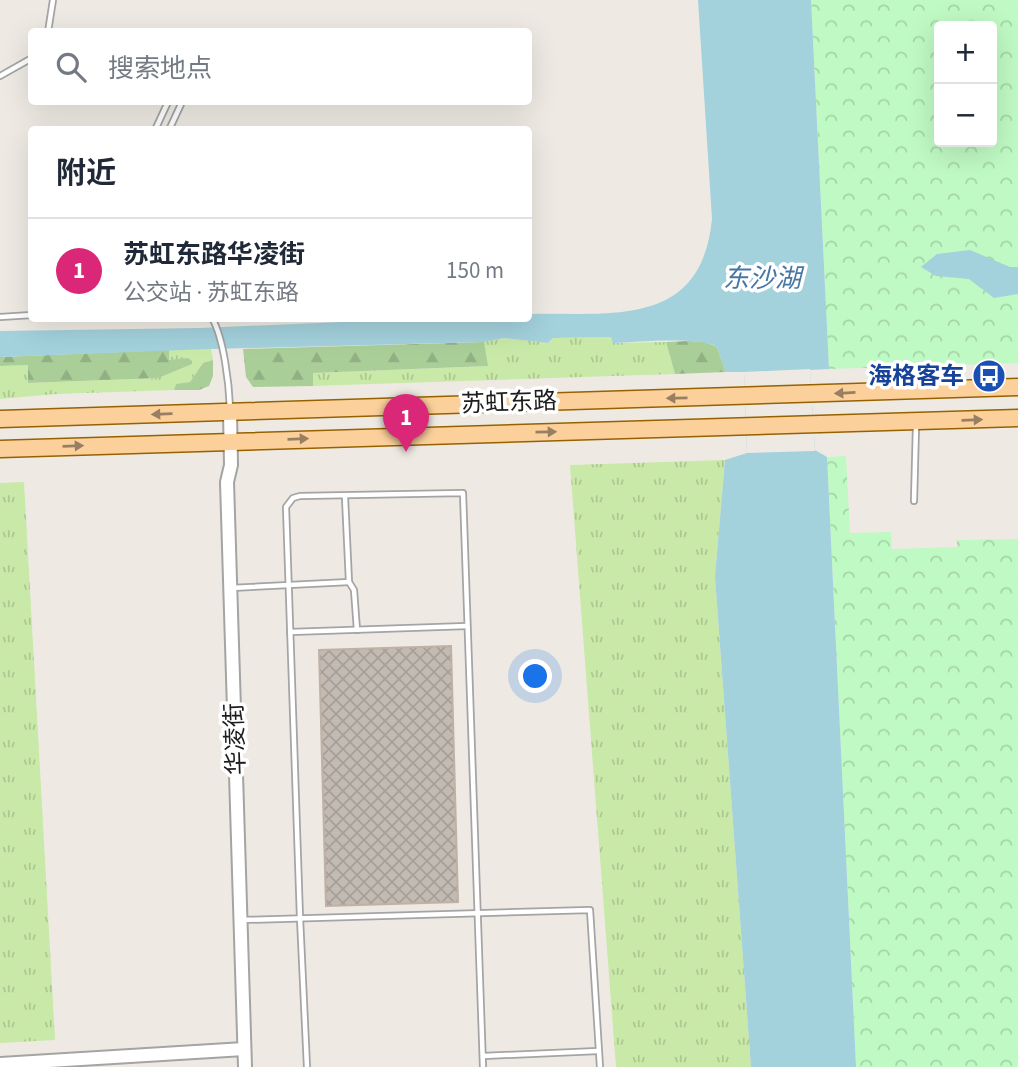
<!DOCTYPE html>
<html lang="zh">
<head>
<meta charset="utf-8">
<style>
	body { margin:0; font-family:"Source Sans 3","Noto Sans SC",sans-serif; background:#f2f2f3; color:#1f2937 }
	.controls { position:absolute; right:21px; top:21px; display:grid; overflow:hidden; border-radius:7px; box-shadow:0 7px 28px #0002 }
	.controls button { width:63px; height:63px; display:grid; place-items:center; padding:0; border:0; border-bottom:2px solid #e0e1e3; background:#fff; color:#1f2937; font:35px sans-serif }
	.you { position:absolute; left:536px; top:677px; width:24px; height:24px; margin:-18px; border:5px solid #fff; border-radius:50%; background:#1a73e8; box-shadow:0 0 0 10px #1a73e833 }
	.badge { display:grid; place-items:center; width:46px; height:46px; border-radius:50%; background:#db2777; color:#fff; font-size:23px; font-weight:700 }
	.pin { position:absolute; translate:-50% -58px; filter:drop-shadow(0 2px 4px #0008) }
	.pin::after { content:''; position:absolute; top:37px; width:24px; height:21px; background:inherit; clip-path:polygon(0 0,100% 0,50% 100%) }
	.list { margin:0; padding:0; list-style:none }
	h2 { display:flex; justify-content:space-between; align-items:center; height:91px; margin:0; padding:0 28px; font-size:30px }
	h2 small { font-size:23px; font-weight:400; color:#747a83 }
	.list li { display:grid; grid-template-columns:46px 1fr auto; gap:21px; align-items:center; box-sizing:border-box; height:105px; padding:0 28px; border-top:2px solid #e0e1e3 }
	.list b { display:block; font-size:26px; white-space:nowrap }
	.list p { margin:0; font-size:23px; white-space:nowrap; color:#747a83 }
	.list em { font-size:23px; font-style:normal; color:#747a83 }
	.icon { flex:none; width:38px; height:38px; fill:none; stroke:currentColor; stroke-width:2; stroke-linecap:round; stroke-linejoin:round }
	.map { position:relative; flex:none; width:1018px; height:1067px; overflow:hidden }
	.search { position:absolute; background:#fff; box-shadow:0 7px 28px #0002; left:28px; top:28px; width:504px; height:77px; display:flex; align-items:center; gap:18px; box-sizing:border-box; padding:0 24px; border-radius:7px; color:#747a83; font-size:26px }
	.panel { position:absolute; background:#fff; box-shadow:0 7px 28px #0002; left:28px; top:126px; width:504px; height:196px; border-radius:7px }
	.map>svg:first-child { display:block }
</style>
</head>
<body>
<div class="map">
<svg width="1018" height="1067" viewBox="0 0 1018 1067">
	<defs>
		<pattern id="grass-tufts" width="24" height="20" patternUnits="userSpaceOnUse" patternTransform="scale(1.75)"><rect width="24" height="20" fill="#c9e9a8"/><path d="M3 7l-1-3M5 7V3M7 7l1-3M15 17l-1-3M17 17v-4M19 17l1-3" fill="none" stroke="#acc790"/></pattern>
		<pattern id="forest-firs" width="22" height="20" patternUnits="userSpaceOnUse" patternTransform="scale(1.75)"><rect width="22" height="20" fill="#a9ce98"/><path d="M5 1l3.5 6h-7zM16 11l3.5 6h-7z" fill="#91b083"/></pattern>
		<pattern id="park-crowns" width="20" height="18" patternUnits="userSpaceOnUse" patternTransform="scale(1.75)"><rect width="20" height="18" fill="#bff9c3"/><path d="M2 6a3 3 0 1 1 6 0M12 15a3 3 0 1 1 6 0" fill="none" stroke="#a4d5a7"/></pattern>
		<pattern id="building-cross-hatch" width="8" height="8" patternUnits="userSpaceOnUse" patternTransform="scale(1.75)"><rect width="8" height="8" fill="#c3bab2"/><path d="M0 0l8 8M0 8l8-8" fill="none" stroke="#a79f99"/></pattern>
	</defs>
	<rect width="100%" height="100%" fill="#eeeae3"/>
	<g fill="url(#grass-tufts)">
		<path d="M611,337L613,343L666,342L675,374L313,386V373L487,366L484,342L504,338L548,343L553,338Z"/>
		<path d="M211,349L213,360L203,363L190,382L176,384L174,390L56,394L0,399V366L28,365L29,383L158,378L169,361V350Z"/>
		<path d="M725,460L715,577L751,1067H616L570,465Z"/>
		<path d="M24,482L55,1040L0,1043V483Z"/>
	</g>
	<g fill="url(#forest-firs)">
		<path d="M688,341L705,342L717,347L726,372L675,374L666,342Z"/>
		<path d="M484,342L488,366L313,373V386L253,387L246,377L243,349Z"/>
		<path d="M169,350V360L188,358L192,361V364L158,378L28,383V365L0,366V357Z"/>
		<path d="M213,360V376L209,386L199,390H174L176,384L190,382L203,363Z"/>
	</g>
	<g fill="url(#park-crowns)" fill-rule="evenodd">
		<path d="M811,0H1018V363L829,369ZM939,26H992V142H939Z"/>
		<path d="M846,456L850,533L891,532L892,549L957,547V540L1018,539V1067H856L827,457Z"/>
	</g>
	<g fill="#a3d1dc">
		<path d="M698,0H811L829,369L810,370L815,450L827,457L856,1067H751L715,577L725,460L747,453L744,372H726L717,347C700,336 635,342 613,343L611,337L553,338L548,343L504,338L484,342L211,349L0,357V331L200,328L412,319L528,318L529,314C612,312 701,329 712,219Z"/>
		<path d="M970,250L1010,267H1018V294L994,298L969,279L936,276L921,267L937,254Z"/>
	</g>
	<path fill="#eeeae3" d="M810,369L815,451L747,453L744,372Z"/>
	<path fill="url(#building-cross-hatch)" stroke="#c0b1a5" stroke-width="2" d="M451,646L458,902L326,906L319,650Z"/>
	<g fill="none" stroke-linecap="round" stroke-linejoin="round">
		<defs>
			<g id="service">
				<path d="M48,32L53,0"/>
				<path d="M0,76L32,58"/>
				<path d="M155,130L168,102"/>
				<path d="M169,130L182,102"/>
				<path d="M0,317L32,315"/>
				<path d="M212,318C224,339 229,384 230,408"/>
				<path d="M345,497L349,582L354,590L357,630"/>
				<path d="M914,501L916,426"/>
				<path d="M231,588L349,582"/>
				<path d="M290,632L467,626"/>
				<path d="M242,920L590,910L600,1067"/>
				<path d="M483,1056L598,1051"/>
				<path d="M307,1067L300,918L286,507L293,498L300,496L463,493L483,1067"/>
			</g>
			<g id="tertiary">
				<path d="M230,412L231,465L227,482L245,1067"/>
				<path d="M0,1064L244,1049"/>
			</g>
			<g id="primary">
				<path d="M0,419L1018,387"/>
				<path d="M0,449L1018,418"/>
			</g>
		</defs>
		<use href="#service" stroke="#a4a4a4" stroke-width="8"/>
		<use href="#tertiary" stroke="#a4a4a4" stroke-width="16"/>
		<use href="#primary" stroke="#966200" stroke-width="19"/>
		<use href="#service" stroke="#fff" stroke-width="4.5"/>
		<use href="#tertiary" stroke="#fff" stroke-width="12"/>
		<use href="#primary" stroke="#fcd09b" stroke-width="16"/>
	</g>
	<defs><path id="oneway-solid" d="M-6-.8H1V-3.2L6.5 0L1 3.2V.8H-6Z" transform="scale(1.75)"/></defs>
	<g fill="#987f62">
		<use href="#oneway-solid" transform="translate(845 393) rotate(177)"/>
		<use href="#oneway-solid" transform="translate(677 398) rotate(179)"/>
		<use href="#oneway-solid" transform="translate(162 414) rotate(178)"/>
		<use href="#oneway-solid" transform="translate(972 420) rotate(-2)"/>
		<use href="#oneway-solid" transform="translate(546 432) rotate(-1)"/>
		<use href="#oneway-solid" transform="translate(298 439) rotate(-2)"/>
		<use href="#oneway-solid" transform="translate(73 446) rotate(-2)"/>
	</g>
	<defs>
		<symbol id="bus-disc" viewBox="-11 -11 22 22"><circle r="9.5" fill="#1a4fb4" stroke="#fff"/><path d="M-5-6H5V4H4V6H2V4H-2V6H-4V4H-5ZM-3.5-4V0h7V-4ZM-3.5 1.2v1.5H-2V1.2ZM2 1.2v1.5H3.5V1.2Z" fill="#fff"/></symbol>
	</defs>
	<g fill-rule="evenodd">
		<use href="#bus-disc" x="970" y="357" width="38" height="38"/>
	</g>
	<g text-anchor="middle" stroke-width="7" stroke-linejoin="round" paint-order="stroke">
		<g font-size="24" font-weight="bold" fill="#164399" stroke="#fff" text-anchor="end">
			<text x="964" y="384">海格客车</text>
		</g>
		<g font-size="24" fill="#1d1d1d" stroke="#fff">
			<text transform="translate(509 402) rotate(-2)" y="8">苏虹东路</text>
			<text transform="translate(235 739) rotate(-92)" y="8">华凌街</text>
		</g>
		<g font-size="26" font-style="italic" fill="#4778a5" stroke="#fff">
			<text x="762" y="287">东沙湖</text>
		</g>
	</g>
</svg>
<div class="controls">
<button>+</button>
<button>−</button>
</div>
<div class="you"></div>
<div class="pin badge" style="left:406px;top:452px">1</div>
<div class="search"><svg class="icon" aria-label="search" viewBox="0 0 24 24"><circle cx="10" cy="10" r="6"/><path d="M15 15l6 6"/></svg>搜索地点</div>
<section class="panel">
<h2>附近<small></small></h2>
<ul class="list">
<li><span class="badge">1</span><div><b>苏虹东路华凌街</b><p>公交站 · 苏虹东路</p></div><em>150 m</em></li>
</ul>
</section>
</div>
</body>
</html>
